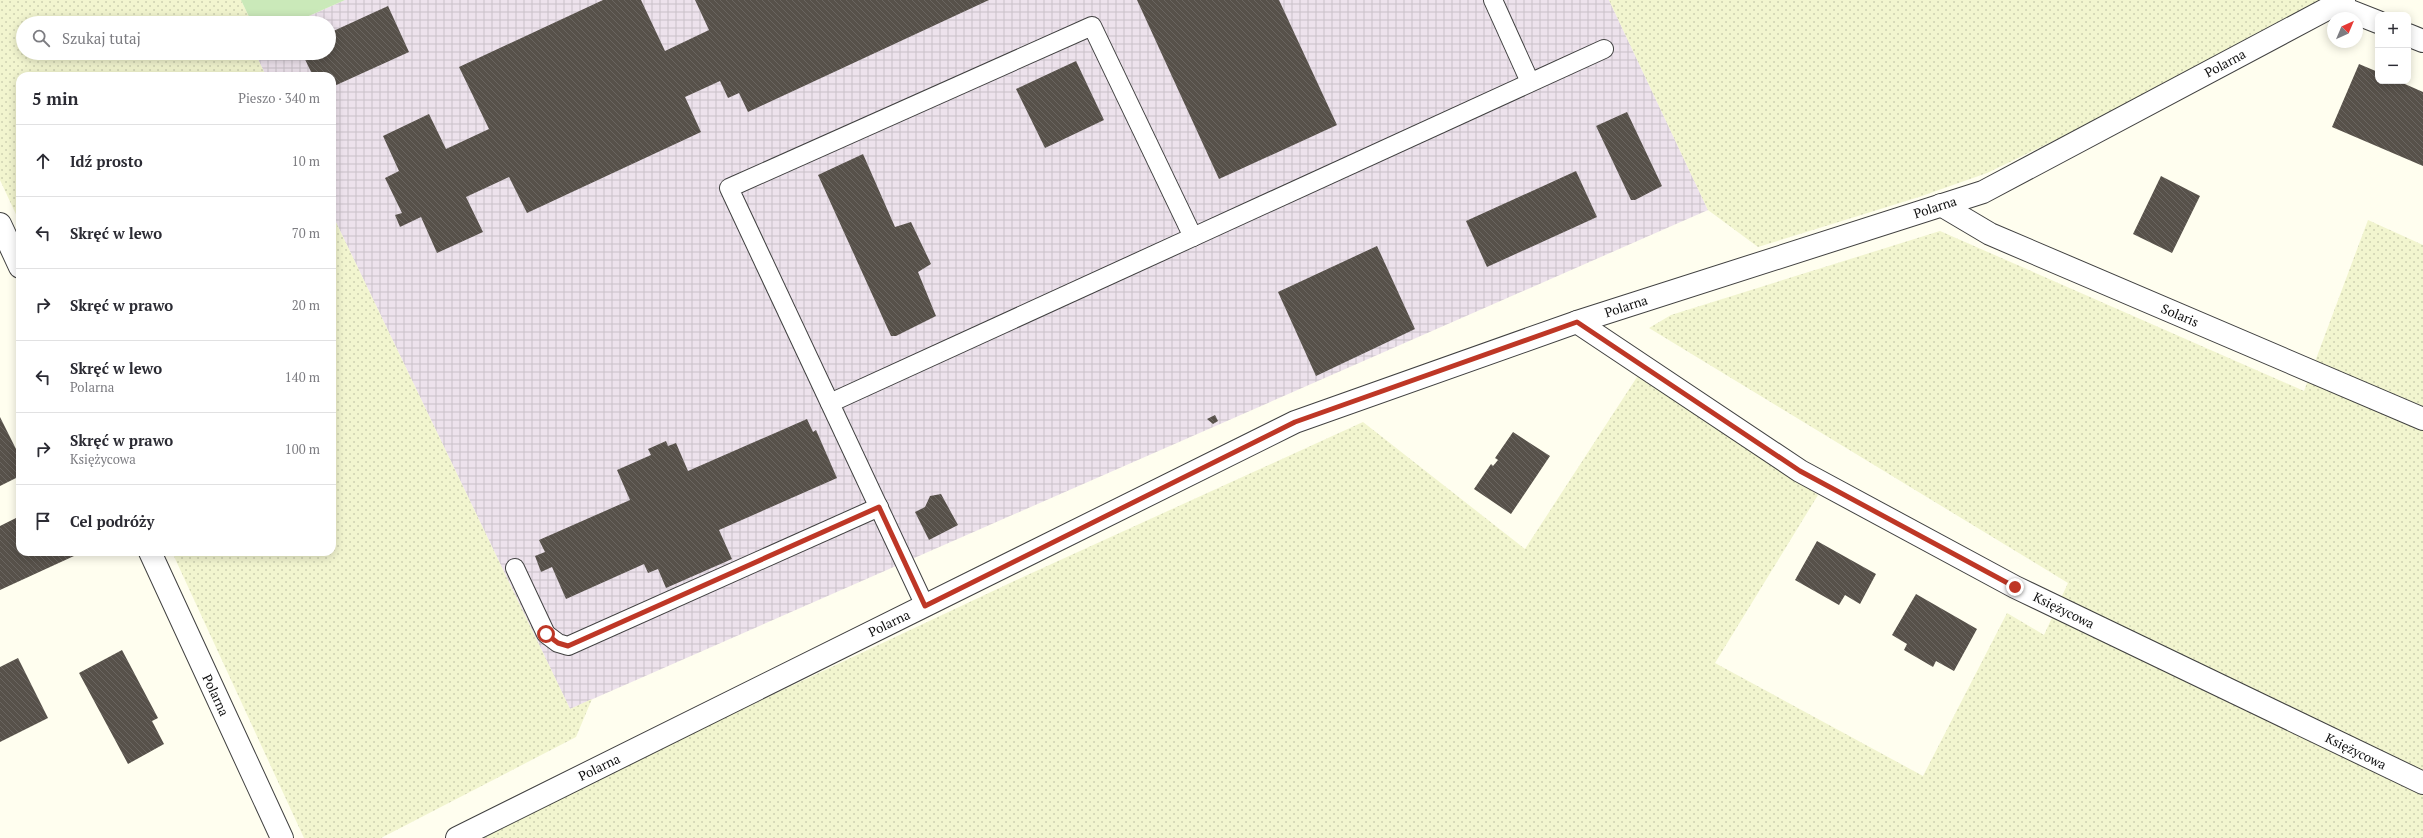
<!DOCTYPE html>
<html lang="pl">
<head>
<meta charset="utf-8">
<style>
	body { margin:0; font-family:"PT Serif",serif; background:#f2f2f3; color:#2b2b33 }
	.controls { position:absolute; right:12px; top:12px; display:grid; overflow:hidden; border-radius:8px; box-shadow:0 2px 10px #0003 }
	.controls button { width:36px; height:36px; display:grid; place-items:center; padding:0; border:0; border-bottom:1px solid #e1e1e2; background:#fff; color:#2b2b33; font:20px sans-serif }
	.compass { position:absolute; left:2327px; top:12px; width:36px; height:36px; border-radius:50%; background:#fff; box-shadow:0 2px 10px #0003; rotate:44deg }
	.stop { position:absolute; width:12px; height:12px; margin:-9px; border:3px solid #be3726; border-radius:50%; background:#fff }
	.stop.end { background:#be3726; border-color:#fff; box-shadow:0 1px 4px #0008 }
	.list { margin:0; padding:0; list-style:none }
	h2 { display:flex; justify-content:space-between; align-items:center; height:52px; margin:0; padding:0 16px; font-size:17px }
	h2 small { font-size:13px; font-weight:400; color:#7c7c81 }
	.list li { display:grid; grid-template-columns:26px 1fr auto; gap:12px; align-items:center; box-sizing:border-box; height:72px; padding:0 16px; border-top:1px solid #e1e1e2 }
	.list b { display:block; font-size:15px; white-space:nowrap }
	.list p { margin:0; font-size:13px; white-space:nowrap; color:#7c7c81 }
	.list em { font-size:13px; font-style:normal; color:#7c7c81 }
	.icon { flex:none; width:22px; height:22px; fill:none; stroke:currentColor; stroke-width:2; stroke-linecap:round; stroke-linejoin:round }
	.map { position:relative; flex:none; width:2423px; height:838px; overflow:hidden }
	.search { position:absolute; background:#fff; box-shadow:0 2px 10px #0003; left:16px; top:16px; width:320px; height:44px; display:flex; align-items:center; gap:10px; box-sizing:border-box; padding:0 14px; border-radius:22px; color:#7c7c81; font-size:15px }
	.panel { position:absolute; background:#fff; box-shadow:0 2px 10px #0003; left:16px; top:72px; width:320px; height:484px; border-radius:12px }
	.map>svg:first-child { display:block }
</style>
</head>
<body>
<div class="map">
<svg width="2423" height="838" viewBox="0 0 2423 838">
	<defs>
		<pattern id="industrial-grid" width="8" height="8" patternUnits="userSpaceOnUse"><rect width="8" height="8" fill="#ede2ec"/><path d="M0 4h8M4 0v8" fill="none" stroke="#cac1c9"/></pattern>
		<pattern id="farmland-dots" width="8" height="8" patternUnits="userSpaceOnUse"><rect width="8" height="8" fill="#f2f5cf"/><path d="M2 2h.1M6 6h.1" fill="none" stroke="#ced1b1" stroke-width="1.8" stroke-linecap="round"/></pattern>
		<pattern id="building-back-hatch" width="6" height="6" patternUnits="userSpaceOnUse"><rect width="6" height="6" fill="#57514a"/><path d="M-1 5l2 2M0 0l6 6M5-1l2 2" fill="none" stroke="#6a6560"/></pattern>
	</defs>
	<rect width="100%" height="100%" fill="#fffeef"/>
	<path fill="url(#industrial-grid)" d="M345,0H1609L1708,210L570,709L332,214V76H266L255,53H329V23H293Z"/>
	<g fill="url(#farmland-dots)">
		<path d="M0,0H241L252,23H23V53H255L266,76H20V223L0,180Z"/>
		<path d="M1609,0H2344L1987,173L1919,197L1758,247L1708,210Z"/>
		<path d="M332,214L570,709L592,699L576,737L381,838H304L172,552H332Z"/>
		<path d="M2368,220L2423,245V838H479L715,722L1023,577L1363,422L1525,549L1639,374L1818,495L1715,663L1923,776L2007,613L2044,635L2068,583L1649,328L1671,315L1940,231L2304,391Z"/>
	</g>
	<path fill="#cae9b9" d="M241,0H345L293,23H252Z"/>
	<g fill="url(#building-back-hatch)">
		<path d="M603,0H641L665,51L709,30L695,0H989L748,112L739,93L728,98L720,81L685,97L701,132L527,213L509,177L466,197L483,232L437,253L421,217L400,227L395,215L402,213L385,178L399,171L383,136L429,114L446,149L489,129L459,67Z"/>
		<path d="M1137,0H1279L1337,125L1219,179Z"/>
		<path d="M388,6L409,52L332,87V76H313L302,53H329V33Z"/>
		<path d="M1076,61L1104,120L1045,148L1016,89Z"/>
		<path d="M2359,64L2378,72V81H2398L2423,92V166L2332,127Z"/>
		<path d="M1627,112L1662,186L1635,200H1631L1596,126Z"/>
		<path d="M863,154L895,227L911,222L931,264L918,272L936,316L896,336H891L818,175Z"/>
		<path d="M1576,171L1597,217L1487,267L1466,221Z"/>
		<path d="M2161,176L2200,196L2172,253L2133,234Z"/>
		<path d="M1377,246L1415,329L1316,376L1278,292Z"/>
		<path d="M1215,415L1218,421L1213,424L1207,419Z"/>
		<path d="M0,417L20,457V476L0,486Z"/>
		<path d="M807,419L813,432L816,430L837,478L719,530L732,559L666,588L658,569L648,573L644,564L566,599L552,567L541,572L535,556L545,552L539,540L630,500L617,470L651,455L648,449L666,441L668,446L676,443L688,471Z"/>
		<path d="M1513,432L1550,456L1511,514L1474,489L1491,464L1493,466L1498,460L1495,458Z"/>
		<path d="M941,494L958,525L929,540L915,512L925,507L930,496Z"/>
		<path d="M20,516V552H73L74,556L0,590V526Z"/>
		<path d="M1817,541L1876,574L1860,604L1845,595L1839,605L1795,580Z"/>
		<path d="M1916,594L1977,629L1954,671L1936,661L1933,667L1904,650L1907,644L1892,635Z"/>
		<path d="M122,650L158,718L152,721L164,744L128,764L79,673Z"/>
		<path d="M18,658L48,718L0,742V667Z"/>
	</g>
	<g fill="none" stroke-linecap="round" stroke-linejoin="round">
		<defs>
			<g id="lane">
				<path d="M1493,0L1530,82"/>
				<path d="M830,403L1193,237"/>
				<path d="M515,568L546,634L558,643L568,646L879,507"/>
				<path d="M925,606L729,188L1092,26L1193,237L1604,49"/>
			</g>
			<g id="street">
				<path d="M2335,5L2378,22"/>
				<path d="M2408,35L2423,41"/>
				<path d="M1941,205L1990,234L2423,419"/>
				<path d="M0,224L20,267"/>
				<path d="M1577,322L1800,471L2015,587L2423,783"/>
				<path d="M150,552L282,838"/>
				<path d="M457,838L1295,422L1577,322L1983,192L2344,0"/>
			</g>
		</defs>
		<use href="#lane" stroke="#414141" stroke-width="20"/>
		<use href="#street" stroke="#414141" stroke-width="24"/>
		<use href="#lane" stroke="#fff" stroke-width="18"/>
		<use href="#street" stroke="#fff" stroke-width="22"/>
	</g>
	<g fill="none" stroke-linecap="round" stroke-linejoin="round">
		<path stroke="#be3726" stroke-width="5" d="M546,634L558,643L568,646L879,507L925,606L1295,422L1577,322L1800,471L2015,587"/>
	</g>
	<g text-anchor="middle" stroke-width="4" stroke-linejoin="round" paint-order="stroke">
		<g font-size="13" fill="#0e0e0e" stroke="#fff">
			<text transform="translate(2225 63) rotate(-28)" y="5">Polarna</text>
			<text transform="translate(1935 207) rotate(-18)" y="5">Polarna</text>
			<text transform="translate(1626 306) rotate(-18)" y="5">Polarna</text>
			<text transform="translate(2180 315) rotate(23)" y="5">Solaris</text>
			<text transform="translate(2064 610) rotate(26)" y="5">Księżycowa</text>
			<text transform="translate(889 623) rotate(-26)" y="5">Polarna</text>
			<text transform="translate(216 695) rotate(65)" y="5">Polarna</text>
			<text transform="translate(2356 751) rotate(26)" y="5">Księżycowa</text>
			<text transform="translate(599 767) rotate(-26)" y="5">Polarna</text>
		</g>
	</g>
</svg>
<div class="controls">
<button>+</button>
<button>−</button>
</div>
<svg class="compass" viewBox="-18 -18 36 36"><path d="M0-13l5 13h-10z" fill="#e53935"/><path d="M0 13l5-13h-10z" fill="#7c7c81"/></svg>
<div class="stop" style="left:546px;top:634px"></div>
<div class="stop end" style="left:2015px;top:587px"></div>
<div class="search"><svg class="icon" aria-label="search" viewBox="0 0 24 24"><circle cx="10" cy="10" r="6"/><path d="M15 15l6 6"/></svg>Szukaj tutaj</div>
<section class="panel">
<h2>5 min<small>Pieszo · 340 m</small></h2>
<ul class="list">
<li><svg class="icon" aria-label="ahead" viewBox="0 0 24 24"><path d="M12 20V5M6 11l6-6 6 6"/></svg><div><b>Idź prosto</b></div><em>10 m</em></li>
<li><svg class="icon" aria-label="left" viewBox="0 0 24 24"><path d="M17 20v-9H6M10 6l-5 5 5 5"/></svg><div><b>Skręć w lewo</b></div><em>70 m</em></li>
<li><svg class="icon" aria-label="right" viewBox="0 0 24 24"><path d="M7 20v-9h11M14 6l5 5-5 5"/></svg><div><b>Skręć w prawo</b></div><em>20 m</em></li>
<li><svg class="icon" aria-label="left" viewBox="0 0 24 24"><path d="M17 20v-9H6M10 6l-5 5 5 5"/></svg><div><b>Skręć w lewo</b><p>Polarna</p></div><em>140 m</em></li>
<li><svg class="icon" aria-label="right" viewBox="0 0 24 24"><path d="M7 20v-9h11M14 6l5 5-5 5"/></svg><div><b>Skręć w prawo</b><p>Księżycowa</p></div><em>100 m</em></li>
<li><svg class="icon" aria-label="arrive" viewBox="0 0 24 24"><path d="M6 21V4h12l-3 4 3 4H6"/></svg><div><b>Cel podróży</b></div></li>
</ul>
</section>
</div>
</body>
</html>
